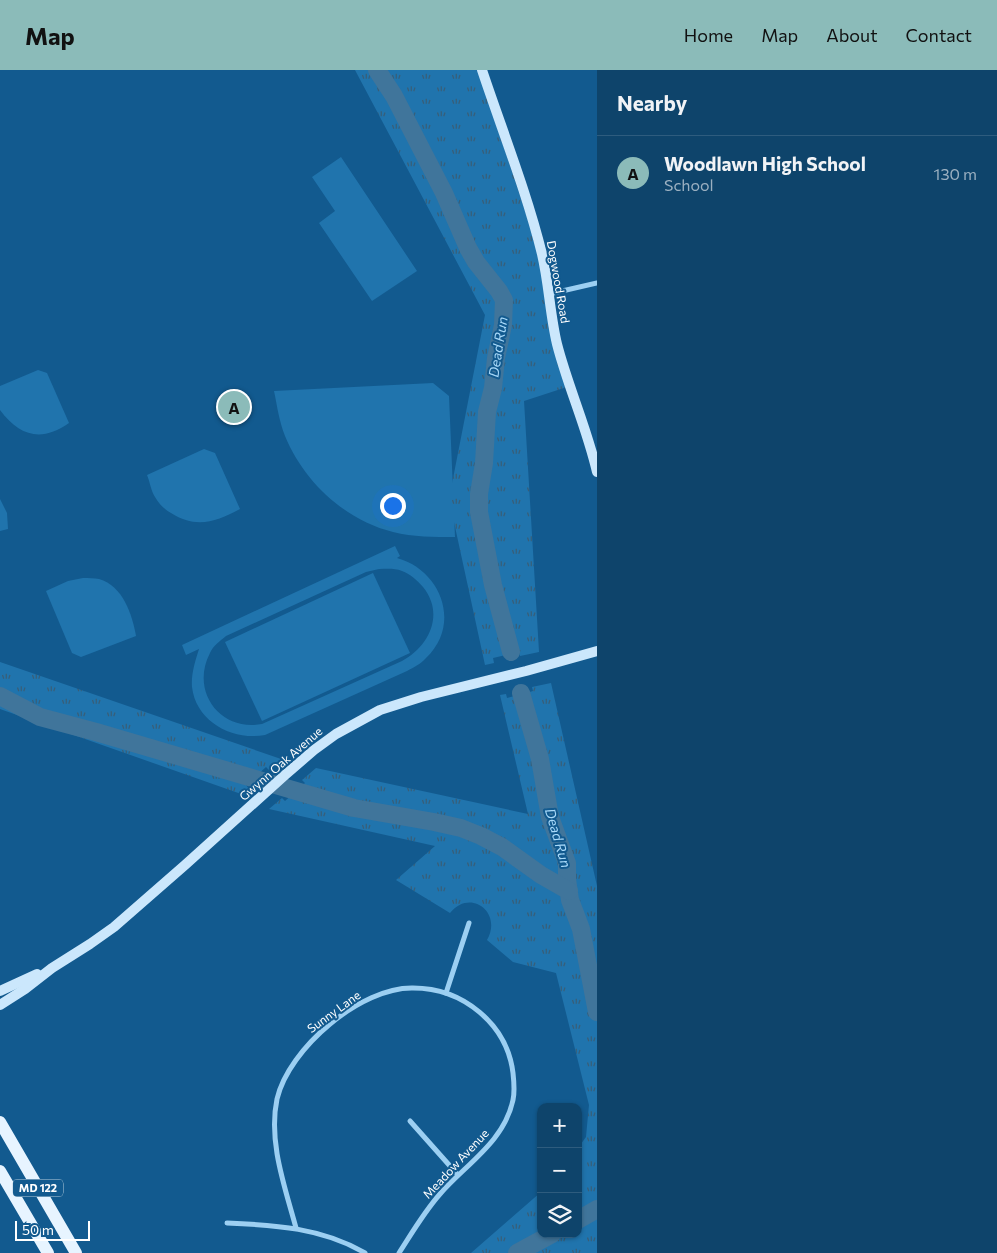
<!DOCTYPE html>
<html lang="en">
<head>
<meta charset="utf-8">
<style>
	body { margin:0; font-family:Commissioner,sans-serif; background:#174b71; color:#f1f3f6 }
	.controls { position:absolute; right:15px; bottom:15px; display:grid; overflow:hidden; border-radius:10px; box-shadow:0 1px 4px #0004 }
	.controls button { width:45px; height:45px; display:grid; place-items:center; padding:0; border:0; border-bottom:1px solid #2e5c7e; background:#0e446b; color:#f1f3f6; font:25px sans-serif }
	.scale { position:absolute; left:15px; bottom:12px; width:75px; box-sizing:border-box; padding-left:5px; border:2px solid #fff; border-top:0; font-size:14px; line-height:18px; white-space:nowrap; color:#fff; -webkit-text-stroke:4px #125a8f; paint-order:stroke }
	.you { position:absolute; left:392px; top:435px; width:18px; height:18px; margin:-12px; border:4px solid #fff; border-radius:50%; background:#1a73e8; box-shadow:0 0 0 8px #1a73e833 }
	.badge { display:grid; place-items:center; width:32px; height:32px; border-radius:50%; background:#8bbbb9; color:#111; font-size:16px; font-weight:700 }
	.pin { position:absolute; translate:-50% -50%; border:2px solid #fff; box-shadow:0 1px 5px #0006 }
	.list { margin:0; padding:0; list-style:none }
	h2 { display:flex; justify-content:space-between; align-items:center; height:65px; margin:0; padding:0 20px; font-size:21px }
	h2 small { font-size:16px; font-weight:400; color:#9bb0c1 }
	.list li { display:grid; grid-template-columns:32px 1fr auto; gap:15px; align-items:center; box-sizing:border-box; height:75px; padding:0 20px; border-top:1px solid #2e5c7e }
	.list b { display:block; font-size:19px; white-space:nowrap }
	.list p { margin:0; font-size:16px; white-space:nowrap; color:#9bb0c1 }
	.list em { font-size:16px; font-style:normal; color:#9bb0c1 }
	.icon { flex:none; width:28px; height:28px; fill:none; stroke:currentColor; stroke-width:2; stroke-linecap:round; stroke-linejoin:round }
	.map { position:relative; flex:none; width:597px; height:1183px; overflow:hidden }
	header { display:flex; align-items:center; gap:30px; box-sizing:border-box; height:70px; padding:0 25px; background:#8bbbb9; color:#111 }
	header strong { font-size:24px }
	nav { display:flex; gap:28px; margin-inline-start:auto; font-size:18px }
	main { display:flex }
	aside { flex:1; background:#0e446b }
	.map>svg:first-child { display:block }
</style>
</head>
<body>
<header>
<strong>Map</strong>
<nav><a>Home</a><a>Map</a><a>About</a><a>Contact</a></nav>
</header>
<main>
<div class="map">
<svg width="597" height="1183" viewBox="0 0 597 1183">
	<defs>
		<pattern id="park-tufts" width="24" height="20" patternUnits="userSpaceOnUse" patternTransform="scale(1.25)"><rect width="24" height="20" fill="#2074ad"/><path d="M3 7l-1-3M5 7V3M7 7l1-3M15 17l-1-3M17 17v-4M19 17l1-3" fill="none" stroke="#385e78"/></pattern>
	</defs>
	<rect width="100%" height="100%" fill="#125a8f"/>
	<g fill="#2074ad" fill-rule="evenodd">
		<path d="M341,87L417,201L372,231L319,153L335,141L312,107Z"/>
		<path d="M38,300L47,303L69,353C42,372 20,367 0,340V316Z"/>
		<path d="M433,313L449,326L455,467C434,467 413,467 393,462C345,450 304,412 285,366C279,351 277,335 274,321Z"/>
		<path d="M204,379L215,383L240,439C216,452 196,459 171,443C164,439 159,434 155,427C151,421 150,412 147,405Z"/>
		<path d="M0,429L7,443L8,459L0,461Z"/>
		<path d="M395,476L400,486L397,488C441,500 462,554 426,588C421,594 414,597 407,601L265,665C233,671 196,652 192,617C191,604 195,592 199,579L186,585L182,575ZM379,499C387,499 394,498 402,501C410,504 417,510 423,517C445,544 429,577 402,591L262,654C220,662 190,621 210,583C213,576 220,571 226,566L366,502Z"/>
		<path d="M373,503L410,583L262,651L225,572Z"/>
		<path d="M83,508C88,508 94,508 99,509C123,516 132,544 136,566L81,587L72,583L46,521L68,511Z"/>
	</g>
	<g fill="url(#park-tufts)">
		<path d="M355,0H478L542,192L570,316L524,331L539,582L520,586L519,582L493,588L494,593L485,595L449,429L485,245Z"/>
		<path d="M0,592L281,689L269,700L266,697L246,715L249,719L244,725L0,639Z"/>
		<path d="M551,613L597,816V1183H471L541,1122V1164H578V1078L586,1067L589,1035L556,903L513,892L487,870C503,842 470,818 450,843L396,810L435,776L269,739L282,728L285,731L305,713L302,710L316,698L528,744L500,625L506,624L507,628L533,621L532,617Z"/>
	</g>
	<g fill="none" stroke-linecap="round" stroke-linejoin="round">
		<g stroke="#40759b" stroke-width="18">
			<path d="M377,0L394,26L444,123L468,178L476,192L499,221L504,230L503,255L496,288L493,318L487,342L484,393L479,424V442L493,515L511,582"/>
			<path d="M521,623L540,689L550,747L567,793V809L570,830L581,859L597,942"/>
			<path d="M0,626L40,647L96,662L354,738L434,752L461,758L481,766L502,777L541,805L569,821"/>
			<path d="M578,1150L597,1139"/>
			<path d="M517,1183L552,1164"/>
		</g>
		<g stroke="#9ccff2" stroke-width="5">
			<path d="M549,224L597,213"/>
			<path d="M446,923L469,853"/>
			<path d="M410,1051L458,1105"/>
			<path d="M227,1153C275,1155 323,1158 365,1183"/>
			<path d="M296,1158C285,1117 268,1072 277,1029C289,978 361,917 413,918C463,918 507,954 513,1003C514,1012 515,1021 513,1030C504,1072 466,1094 440,1124C424,1142 412,1163 399,1183"/>
		</g>
		<g stroke="#cbe7fc" stroke-width="10">
			<path d="M482,0C502,60 527,123 542,184C549,214 550,245 557,274C568,317 587,358 597,402"/>
			<path d="M0,921L37,904"/>
			<path d="M0,935L25,919L52,898L90,874L114,857L185,795L285,705L314,680L336,664L380,640L421,627L526,601L597,581"/>
		</g>
		<g stroke="#e7f4ff" stroke-width="12">
			<path d="M0,1052L76,1183"/>
			<path d="M0,1101L48,1183"/>
		</g>
	</g>
	<g text-anchor="middle" stroke-width="4" stroke-linejoin="round" paint-order="stroke">
		<rect fill="#125a8f" stroke="#b8cedd" stroke-width="1" x="13" y="1109.5" width="50" height="17" rx="4"/>
		<g font-size="11" font-weight="bold" fill="#fff">
			<text x="38" y="1122">MD 122</text>
		</g>
		<g font-size="12" fill="#fff" stroke="#125a8f">
			<text transform="translate(558 212) rotate(80)" y="4">Dogwood Road</text>
			<text transform="translate(281 694) rotate(-41)" y="4">Gwynn Oak Avenue</text>
			<text transform="translate(334 942) rotate(-36)" y="4">Sunny Lane</text>
			<text transform="translate(456 1094) rotate(-47)" y="4">Meadow Avenue</text>
		</g>
		<g font-size="14" font-style="italic" fill="#a8d9f9" stroke="#125a8f">
			<text transform="translate(498 277) rotate(-81)" y="5">Dead Run</text>
			<text transform="translate(558 768) rotate(74)" y="5">Dead Run</text>
		</g>
	</g>
</svg>
<div class="controls">
<button>+</button>
<button>−</button>
<button><svg class="icon" aria-label="layers" viewBox="0 0 24 24"><path d="M12 4l9 5-9 5-9-5zM3 14l9 5 9-5"/></svg></button>
</div>
<div class="scale">50 m</div>
<div class="you"></div>
<div class="pin badge" style="left:234px;top:337px">A</div>
</div>
<aside>
<h2>Nearby<small></small></h2>
<ul class="list">
<li><span class="badge">A</span><div><b>Woodlawn High School</b><p>School</p></div><em>130 m</em></li>
</ul>
</aside>
</main>
</body>
</html>
